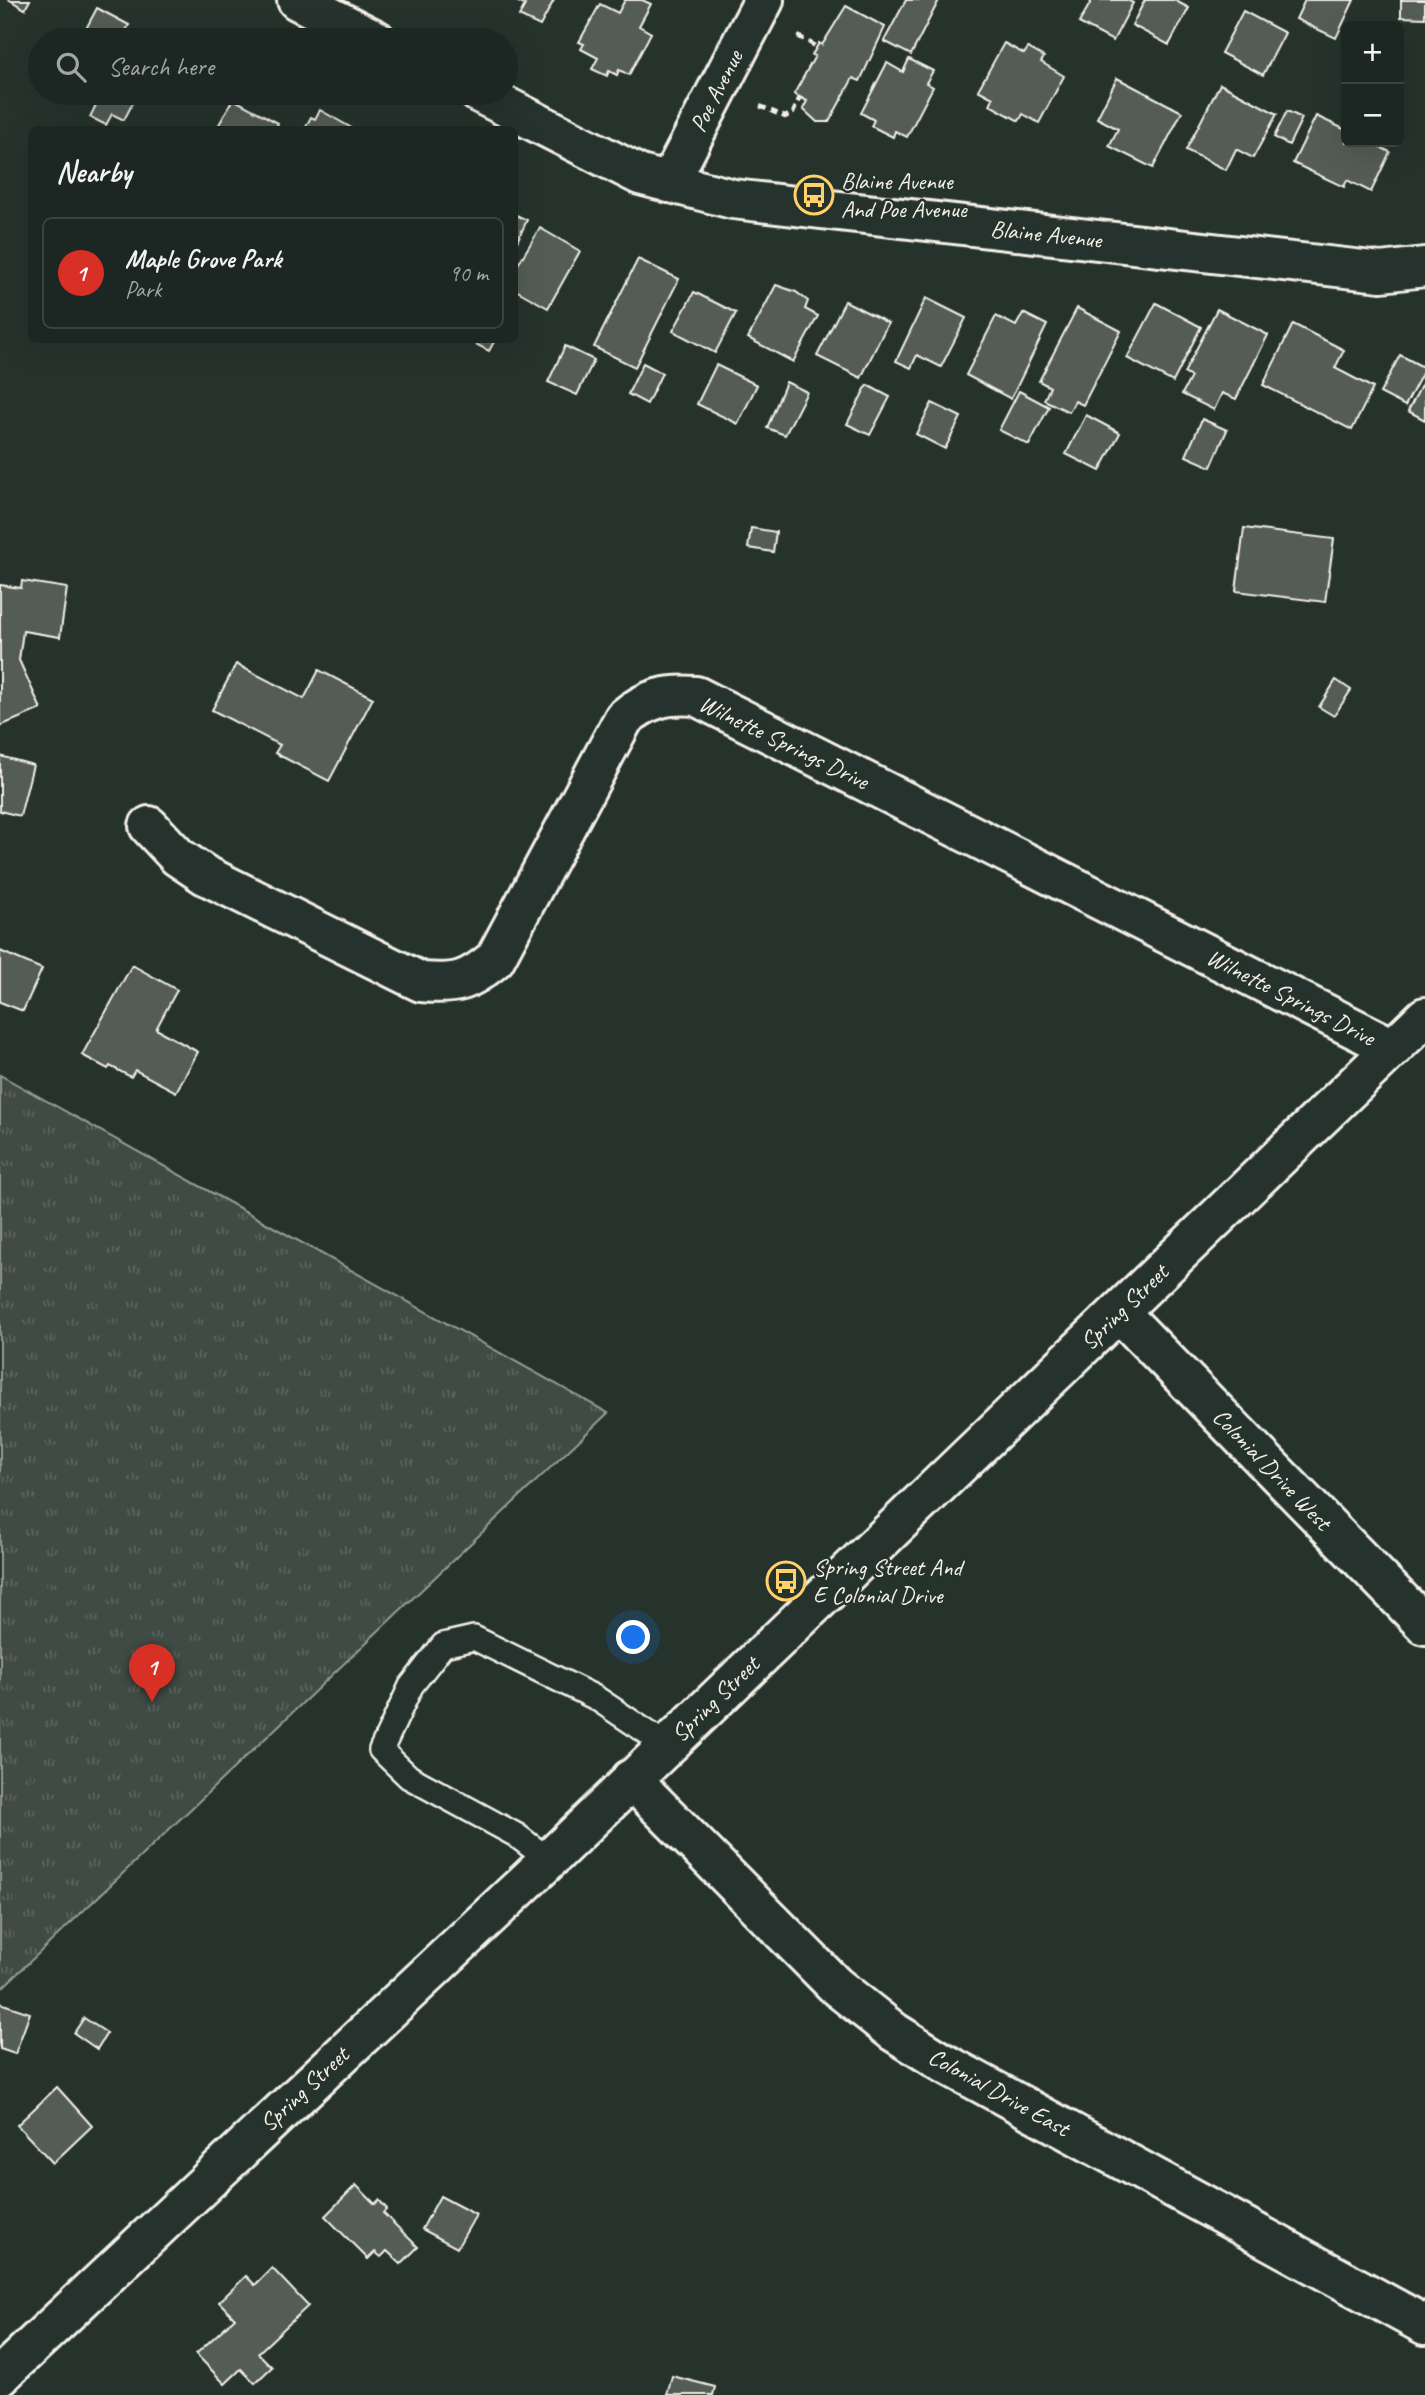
<!DOCTYPE html>
<html lang="en">
<head>
<meta charset="utf-8">
<style>
	body { margin:0; font-family:Caveat,sans-serif; background:#252e2a; color:#f1f3f6 }
	.controls { position:absolute; right:21px; top:21px; display:grid; overflow:hidden; border-radius:10px; box-shadow:0 7px 28px #0002 }
	.controls button { width:63px; height:63px; display:grid; place-items:center; padding:0; border:0; border-bottom:2px solid #3a4340; background:#1c2622; color:#f1f3f6; font:35px sans-serif }
	.you { position:absolute; left:634px; top:1638px; width:24px; height:24px; margin:-18px; border:5px solid #fff; border-radius:50%; background:#1a73e8; box-shadow:0 0 0 10px #1a73e833 }
	.badge { display:grid; place-items:center; width:46px; height:46px; border-radius:50%; background:#d93025; color:#fff; font-size:23px; font-weight:700 }
	.pin { position:absolute; translate:-50% -58px; filter:drop-shadow(0 2px 4px #0008) }
	.pin::after { content:''; position:absolute; top:37px; width:24px; height:21px; background:inherit; clip-path:polygon(0 0,100% 0,50% 100%) }
	.list { margin:0; padding:0; list-style:none }
	h2 { display:flex; justify-content:space-between; align-items:center; height:91px; margin:0; padding:0 28px; font-size:30px }
	h2 small { font-size:23px; font-weight:400; color:#a0a5a5 }
	.list li { display:grid; grid-template-columns:46px 1fr auto; gap:21px; align-items:center; box-sizing:border-box; height:112px; margin:0 14px 14px; padding:0 14px; border:2px solid #3a4340; border-radius:10px }
	.list b { display:block; font-size:26px; white-space:nowrap }
	.list p { margin:0; font-size:23px; white-space:nowrap; color:#a0a5a5 }
	.list em { font-size:23px; font-style:normal; color:#a0a5a5 }
	.icon { flex:none; width:38px; height:38px; fill:none; stroke:currentColor; stroke-width:2; stroke-linecap:round; stroke-linejoin:round }
	.map { position:relative; flex:none; width:1425px; height:2395px; overflow:hidden }
	.search { position:absolute; background:#1c2622; box-shadow:0 7px 28px #0002; left:28px; top:28px; width:490px; height:77px; display:flex; align-items:center; gap:18px; box-sizing:border-box; padding:0 24px; border-radius:38px; color:#a0a5a5; font-size:26px }
	.panel { position:absolute; background:#1c2622; box-shadow:0 7px 28px #0002; left:28px; top:126px; width:490px; height:217px; border-radius:10px }
	.map>svg:first-child { display:block }
</style>
</head>
<body>
<div class="map">
<svg width="1425" height="2395" viewBox="0 0 1425 2395">
	<defs>
		<pattern id="grass-tufts" width="24" height="20" patternUnits="userSpaceOnUse" patternTransform="scale(1.75)"><rect width="24" height="20" fill="#414b45"/><path d="M3 7l-1-3M5 7V3M7 7l1-3M15 17l-1-3M17 17v-4M19 17l1-3" fill="none" stroke="#5d6560"/></pattern>
	</defs>
	<rect width="100%" height="100%" fill="#26332d"/>
	<filter id="ink" filterUnits="userSpaceOnUse"><feTurbulence type="fractalNoise" baseFrequency=".0143" numOctaves="2"/><feDisplacementMap in="SourceGraphic" scale="14" xChannelSelector="R" yChannelSelector="G"/><feConvolveMatrix kernelMatrix="1 2 1 2 8 2 1 2 1" color-interpolation-filters="sRGB"/></filter>
	<g filter="url(#ink)">
		<path fill="url(#grass-tufts)" stroke="#9a9e96" stroke-width="2" d="M0,1075L608,1413L0,1990Z"/>
		<g fill="#525c55" stroke="#f4f1e8" stroke-width="2">
			<path d="M10,0H30L25,9Z"/>
			<path d="M514,0H554L540,26L519,16L525,5Z"/>
			<path d="M625,0H642L651,4L639,26L651,33L629,75L619,70L617,75L609,71L607,76L592,69L598,58L581,49L584,44L579,42L600,4L618,13Z"/>
			<path d="M906,0H939L911,55L884,41Z"/>
			<path d="M1092,0H1127L1133,3L1113,41L1079,23Z"/>
			<path d="M1145,0H1174L1189,8L1169,45L1132,25Z"/>
			<path d="M1305,0H1354L1336,38L1296,19Z"/>
			<path d="M1401,0H1425V18L1401,17Z"/>
			<path d="M846,6L885,27L860,81L853,78L829,122H817L803,109L807,101L794,94L815,56L812,55L819,43L822,45Z"/>
			<path d="M97,8L129,25L122,38L127,40H80Z"/>
			<path d="M1243,11L1285,33L1263,75L1221,53Z"/>
			<path d="M1004,43L1024,54L1028,48L1044,57L1041,62L1064,76L1039,123L1023,114L1019,121L990,105L993,98L978,90Z"/>
			<path d="M909,59L933,71L926,83L933,87L907,137L895,131L893,137L871,126L874,120L861,113L887,63L903,72Z"/>
			<path d="M1117,78L1182,112L1153,168L1109,146L1118,129L1097,118Z"/>
			<path d="M1220,84L1277,114L1253,158L1236,149L1226,170L1186,150Z"/>
			<path d="M84,93H138L124,120L112,114L106,125L90,117L96,105L82,97Z"/>
			<path d="M233,99L278,123L275,130H216Z"/>
			<path d="M320,110L350,127L348,130H304L311,117L315,119Z"/>
			<path d="M1287,111L1302,118L1289,145L1274,137Z"/>
			<path d="M1316,116L1346,130V142H1370L1390,152L1371,192L1347,180L1344,187L1293,163Z"/>
			<path d="M514,214L527,220L514,248Z"/>
			<path d="M540,228L580,251L548,308L514,289V271Z"/>
			<path d="M638,259L679,279L635,367L594,347Z"/>
			<path d="M776,285L796,292L808,301L805,309L818,316L793,362L748,338Z"/>
			<path d="M694,292L736,313L715,353L673,331Z"/>
			<path d="M926,298L966,318L941,367L917,355L911,368L896,361Z"/>
			<path d="M845,301L888,323L861,378L817,356Z"/>
			<path d="M1156,303L1201,327L1173,382L1127,358Z"/>
			<path d="M1077,308L1121,331L1083,405L1075,401L1069,412L1044,400L1050,387L1039,381Z"/>
			<path d="M1217,309L1268,335L1236,399L1222,393L1214,410L1182,394L1191,377L1184,373Z"/>
			<path d="M1023,313L1047,325L1011,399L966,375L996,316L1016,326Z"/>
			<path d="M1293,324L1344,350L1335,368L1373,388L1352,430L1263,385Z"/>
			<path d="M468,340H495L489,351Z"/>
			<path d="M565,346L594,360L577,395L548,382Z"/>
			<path d="M1400,355L1425,368L1405,406L1380,393Z"/>
			<path d="M643,363L662,373L647,404L628,394Z"/>
			<path d="M716,365L757,385L738,424L697,404Z"/>
			<path d="M1425,378V420L1408,411Z"/>
			<path d="M786,382L807,392L785,435L767,428Z"/>
			<path d="M867,385L890,397L870,435L847,424Z"/>
			<path d="M1019,391L1049,407L1029,445L999,430Z"/>
			<path d="M932,403L961,417L945,449L916,434Z"/>
			<path d="M1086,415L1120,433L1100,471L1066,454Z"/>
			<path d="M1202,419L1227,430L1211,467L1186,456Z"/>
			<path d="M751,528L776,532L773,552L748,548Z"/>
			<path d="M1244,528L1334,539L1325,602L1236,591Z"/>
			<path d="M22,581L67,588L60,637L23,631L19,660L41,709L0,726V585L21,588Z"/>
			<path d="M236,664L304,699L319,670L373,698L329,781L275,753L280,745L212,710Z"/>
			<path d="M1336,680L1351,690L1334,716L1319,707Z"/>
			<path d="M0,756L33,765L20,816L0,811Z"/>
			<path d="M0,951L42,969L23,1011L0,1002Z"/>
			<path d="M132,965L177,990L156,1029L198,1052L176,1092L135,1070L131,1077L110,1066L108,1069L82,1055Z"/>
			<path d="M0,2003L30,2013L15,2054L0,2049Z"/>
			<path d="M84,2018L107,2033L97,2049L74,2033Z"/>
			<path d="M57,2087L92,2126L53,2163L17,2125Z"/>
			<path d="M356,2185L375,2204L379,2200L387,2209L383,2213L418,2247L401,2264L387,2251L381,2257L375,2252L368,2259L325,2216Z"/>
			<path d="M440,2196L476,2215L457,2248L422,2229Z"/>
			<path d="M272,2268L308,2306L258,2353L272,2367L255,2383L241,2369L225,2384L196,2354L235,2318L219,2302L246,2276L255,2285Z"/>
			<path d="M672,2376L715,2387L713,2395H667Z"/>
		</g>
		<g fill="none" stroke-linecap="round" stroke-linejoin="round">
			<defs>
				<path id="service" d="M549,1860L516,1835L409,1777L381,1750L411,1686L443,1645L474,1638L596,1698L666,1745"/>
				<g id="minor">
					<path d="M297,0L376,40"/>
					<path d="M479,93L640,175L733,199L1381,272L1425,267"/>
					<path d="M669,183L764,0"/>
					<path d="M149,826L178,857L205,875L421,982C456,985 468,982 495,959L624,718C648,698 666,694 696,696L1393,1048"/>
					<path d="M1119,1312L1425,1625"/>
					<path d="M631,1779L836,1986L894,2032L942,2062L1425,2325"/>
				</g>
				<path id="secondary" d="M0,2376L549,1860L1425,1017"/>
			</defs>
			<use href="#service" stroke="#f4f1e8" stroke-width="28"/>
			<use href="#minor" stroke="#f4f1e8" stroke-width="44"/>
			<use href="#secondary" stroke="#f4f1e8" stroke-width="44"/>
			<g stroke="#f4f1e8" stroke-width="4.5" stroke-dasharray="7 5" stroke-linecap="butt">
				<path d="M798,36L817,47"/>
				<path d="M760,106L785,117L793,113L800,97"/>
			</g>
			<use href="#service" stroke="#26332d" stroke-width="23"/>
			<use href="#minor" stroke="#26332d" stroke-width="38"/>
			<use href="#secondary" stroke="#26332d" stroke-width="38"/>
		</g>
	</g>
	<defs>
		<symbol id="bus-ring" viewBox="-11 -11 22 22"><circle r="9.5" fill="#26332d" stroke="#ffd166" stroke-width="1.5"/><path d="M-5-6H5V4H4V6H2V4H-2V6H-4V4H-5ZM-3.5-4V0h7V-4ZM-3.5 1.2v1.5H-2V1.2ZM2 1.2v1.5H3.5V1.2Z" fill="#ffd166"/></symbol>
	</defs>
	<g fill-rule="evenodd">
		<use href="#bus-ring" x="792" y="173" width="44" height="44"/>
		<use href="#bus-ring" x="764" y="1559" width="44" height="44"/>
	</g>
	<g text-anchor="middle" stroke-width="5" stroke-linejoin="round" paint-order="stroke">
		<g font-size="24" fill="#f4f1e8" stroke="#26332d">
			<text transform="translate(716 91) rotate(-63)" y="8">Poe Avenue</text>
			<text transform="translate(1046 234) rotate(6)" y="8">Blaine Avenue</text>
			<text transform="translate(784 742) rotate(26)" y="8">Wilnette Springs Drive</text>
			<text transform="translate(1291 997) rotate(27)" y="8">Wilnette Springs Drive</text>
			<text transform="translate(1124 1307) rotate(-44)" y="8">Spring Street</text>
			<text transform="translate(1272 1469) rotate(46)" y="8">Colonial Drive West</text>
			<text transform="translate(715 1699) rotate(-44)" y="8">Spring Street</text>
			<text transform="translate(304 2089) rotate(-43)" y="8">Spring Street</text>
			<text transform="translate(999 2092) rotate(29)" y="8">Colonial Drive East</text>
		</g>
		<g font-size="24" fill="#f4f1e8" stroke="#26332d" text-anchor="start">
			<text x="841" y="189">Blaine Avenue<tspan x="841" dy="28">And Poe Avenue</tspan></text>
			<text x="813" y="1575">Spring Street And<tspan x="813" dy="28">E Colonial Drive</tspan></text>
		</g>
	</g>
</svg>
<div class="controls">
<button>+</button>
<button>−</button>
</div>
<div class="you"></div>
<div class="pin badge" style="left:152px;top:1702px">1</div>
<div class="search"><svg class="icon" aria-label="search" viewBox="0 0 24 24"><circle cx="10" cy="10" r="6"/><path d="M15 15l6 6"/></svg>Search here</div>
<section class="panel">
<h2>Nearby<small></small></h2>
<ul class="list">
<li><span class="badge">1</span><div><b>Maple Grove Park</b><p>Park</p></div><em>90 m</em></li>
</ul>
</section>
</div>
</body>
</html>
